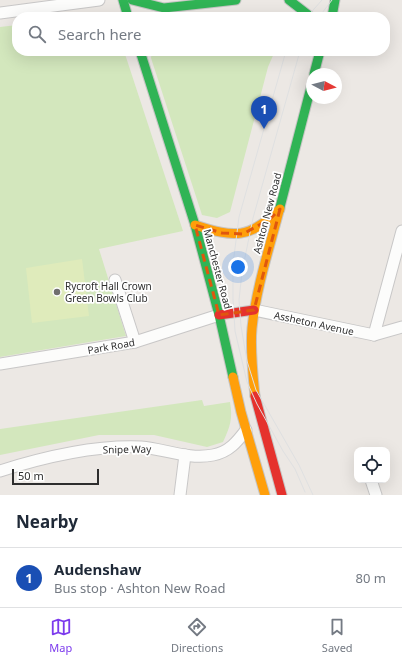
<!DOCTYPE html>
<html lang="en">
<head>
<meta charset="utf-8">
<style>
	body { margin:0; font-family:"Noto Sans",sans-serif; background:#f6f6f7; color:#1f2937 }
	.controls { position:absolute; right:12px; bottom:12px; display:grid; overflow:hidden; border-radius:8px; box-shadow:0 4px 16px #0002 }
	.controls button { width:36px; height:36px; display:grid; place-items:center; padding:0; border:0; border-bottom:1px solid #e0e1e3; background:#fff; color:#1f2937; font:20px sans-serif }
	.compass { position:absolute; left:306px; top:68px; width:36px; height:36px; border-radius:50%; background:#fff; box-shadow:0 4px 16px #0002; rotate:97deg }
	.scale { position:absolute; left:12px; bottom:10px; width:87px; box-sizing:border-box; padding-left:4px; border:2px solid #2e2e2e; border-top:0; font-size:11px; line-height:14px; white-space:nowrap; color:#2e2e2e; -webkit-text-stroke:3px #fff; paint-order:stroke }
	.you { position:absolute; left:238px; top:267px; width:14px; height:14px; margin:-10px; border:3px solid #fff; border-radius:50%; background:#1a73e8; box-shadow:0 0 0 6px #1a73e833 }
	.badge { display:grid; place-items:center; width:26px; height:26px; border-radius:50%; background:#7c3aed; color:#fff; font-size:13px; font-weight:700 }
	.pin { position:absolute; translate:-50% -33px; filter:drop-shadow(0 1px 2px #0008) }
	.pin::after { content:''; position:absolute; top:21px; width:14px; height:12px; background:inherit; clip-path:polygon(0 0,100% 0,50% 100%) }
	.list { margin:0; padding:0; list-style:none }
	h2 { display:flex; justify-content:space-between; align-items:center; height:52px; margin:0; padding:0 16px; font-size:17px }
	h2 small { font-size:13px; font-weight:400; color:#747a83 }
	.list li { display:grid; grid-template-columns:26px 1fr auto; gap:12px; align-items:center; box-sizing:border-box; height:60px; padding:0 16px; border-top:1px solid #e0e1e3 }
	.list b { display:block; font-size:15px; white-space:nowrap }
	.list p { margin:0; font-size:13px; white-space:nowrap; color:#747a83 }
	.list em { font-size:13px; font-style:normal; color:#747a83 }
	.icon { flex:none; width:22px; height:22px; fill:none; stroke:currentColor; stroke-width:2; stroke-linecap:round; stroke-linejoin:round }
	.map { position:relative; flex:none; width:402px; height:495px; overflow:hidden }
	.search { position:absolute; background:#fff; box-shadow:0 4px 16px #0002; left:12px; right:12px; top:12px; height:44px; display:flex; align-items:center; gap:10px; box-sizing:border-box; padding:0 14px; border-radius:16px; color:#747a83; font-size:15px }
	.sheet { height:112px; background:#fff }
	nav { display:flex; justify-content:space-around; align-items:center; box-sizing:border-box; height:56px; border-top:1px solid #e0e1e3; background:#fff; font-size:11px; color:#747a83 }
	nav a { display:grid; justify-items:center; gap:2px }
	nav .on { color:#7c3aed }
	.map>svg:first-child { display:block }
</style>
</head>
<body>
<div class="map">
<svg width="402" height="495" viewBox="0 0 402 495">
	<rect width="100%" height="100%" fill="#ece8e4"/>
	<g fill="#d3e7bd">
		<path d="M253,12L279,14L284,17H205Z"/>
		<path d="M17,25V51H124L183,231L99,249L126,336L0,357V27Z"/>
		<path d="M152,51H275L268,67L230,212L217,218L202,215L151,58Z"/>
		<path d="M202,400L204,406L230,402C233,419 230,427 223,442L207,447L154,435H99L0,455V429Z"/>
	</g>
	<path fill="#dfebbb" d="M82,259L89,316L32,323L26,268Z"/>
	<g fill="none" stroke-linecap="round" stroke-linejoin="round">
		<defs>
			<g id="street">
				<path d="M0,13L99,0"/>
				<path d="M115,280L135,342"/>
				<path d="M254,310L374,335L402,327"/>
				<path d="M374,335L402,231"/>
				<path d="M0,364L135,342L219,315"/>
				<path d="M0,471C44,457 94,445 141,447C165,449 189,460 213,455C229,452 237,442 246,430"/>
				<path d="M371,480L376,495"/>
				<path d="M180,495L185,455"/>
			</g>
			<g id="fast">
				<path d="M123,0L128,17"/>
				<path d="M132,0L164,8L236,0"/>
				<path d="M289,0L311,17"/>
				<path d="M332,17L335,0"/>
				<path d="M140,51L195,225L219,315L233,377"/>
				<path d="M314,74L320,51"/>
				<path d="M279,211L312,83"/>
			</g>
			<g id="slow">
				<path d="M195,225C235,238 249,239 280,209"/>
				<path d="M233,377L241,412L265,495"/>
				<path d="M255,396C253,376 250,349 252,328C256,289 269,249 279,211"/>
			</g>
			<g id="jam">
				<path d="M219,315L254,310"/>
				<path d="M255,396L282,495"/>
			</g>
		</defs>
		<use href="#street" stroke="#c8c7c7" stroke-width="13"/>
		<use href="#fast" stroke="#c6c5c4" stroke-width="11"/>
		<use href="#slow" stroke="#c6c5c4" stroke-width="11"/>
		<use href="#jam" stroke="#c6c5c4" stroke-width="11"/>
		<use href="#street" stroke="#fcfcfb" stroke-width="11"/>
		<use href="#fast" stroke="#30b455" stroke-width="9"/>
		<use href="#slow" stroke="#ff9f0a" stroke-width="9"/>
		<use href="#jam" stroke="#e5322d" stroke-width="9"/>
		<g stroke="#dfe0e1" stroke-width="1">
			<path d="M307,17L322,0"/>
			<path d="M319,17L332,0"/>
			<path d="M286,51L239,217L233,264V299L235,331L247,382L257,404L283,451L295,469L305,492"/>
			<path d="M300,51L253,218L242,272L239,300L241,326L247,361L256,390L299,465L313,495"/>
		</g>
	</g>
	<path fill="none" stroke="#df570e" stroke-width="3" stroke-dasharray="8 5" stroke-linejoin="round" d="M280,209L254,310L219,315L195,225L222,233L243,234L270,219Z"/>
	<circle fill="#706f6e" stroke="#fff" stroke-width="1.5" cx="57" cy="292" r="4"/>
	<g text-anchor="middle" stroke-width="3.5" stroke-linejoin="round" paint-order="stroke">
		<g font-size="10" fill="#2e2e2e" stroke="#fff">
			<text transform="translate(267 213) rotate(-75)" y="4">Ashton New Road</text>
			<text transform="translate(218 269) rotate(75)" y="4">Manchester Road</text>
			<text transform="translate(314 323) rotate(12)" y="4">Assheton Avenue</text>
			<text transform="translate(111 346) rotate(-10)" y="4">Park Road</text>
			<text transform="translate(127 449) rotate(-1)" y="4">Snipe Way</text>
		</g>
		<g font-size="10" fill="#2e2e2e" stroke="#fff" text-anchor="start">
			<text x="65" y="290">Rycroft Hall Crown<tspan x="65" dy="12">Green Bowls Club</tspan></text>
		</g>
	</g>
</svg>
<div class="controls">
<button><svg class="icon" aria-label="locate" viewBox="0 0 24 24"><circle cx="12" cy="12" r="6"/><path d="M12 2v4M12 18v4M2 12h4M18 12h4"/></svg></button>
</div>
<svg class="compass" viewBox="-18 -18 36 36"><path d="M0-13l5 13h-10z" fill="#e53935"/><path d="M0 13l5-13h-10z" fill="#747a83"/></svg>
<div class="scale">50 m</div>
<div class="you"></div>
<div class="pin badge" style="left:264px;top:129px;background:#1a4fb4">1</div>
<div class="search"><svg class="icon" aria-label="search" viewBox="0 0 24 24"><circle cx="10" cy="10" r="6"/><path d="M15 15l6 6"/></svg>Search here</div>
</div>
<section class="sheet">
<h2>Nearby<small></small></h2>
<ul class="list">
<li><span class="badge" style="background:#1a4fb4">1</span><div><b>Audenshaw</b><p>Bus stop · Ashton New Road</p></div><em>80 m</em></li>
</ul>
</section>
<nav>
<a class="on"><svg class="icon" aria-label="map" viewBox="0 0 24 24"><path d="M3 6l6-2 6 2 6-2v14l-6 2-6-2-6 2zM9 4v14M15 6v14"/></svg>Map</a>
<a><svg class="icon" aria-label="directions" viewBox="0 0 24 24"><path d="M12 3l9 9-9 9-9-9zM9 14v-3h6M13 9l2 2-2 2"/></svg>Directions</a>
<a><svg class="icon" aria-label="saved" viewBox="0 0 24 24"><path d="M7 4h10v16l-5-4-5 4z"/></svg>Saved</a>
</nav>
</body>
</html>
